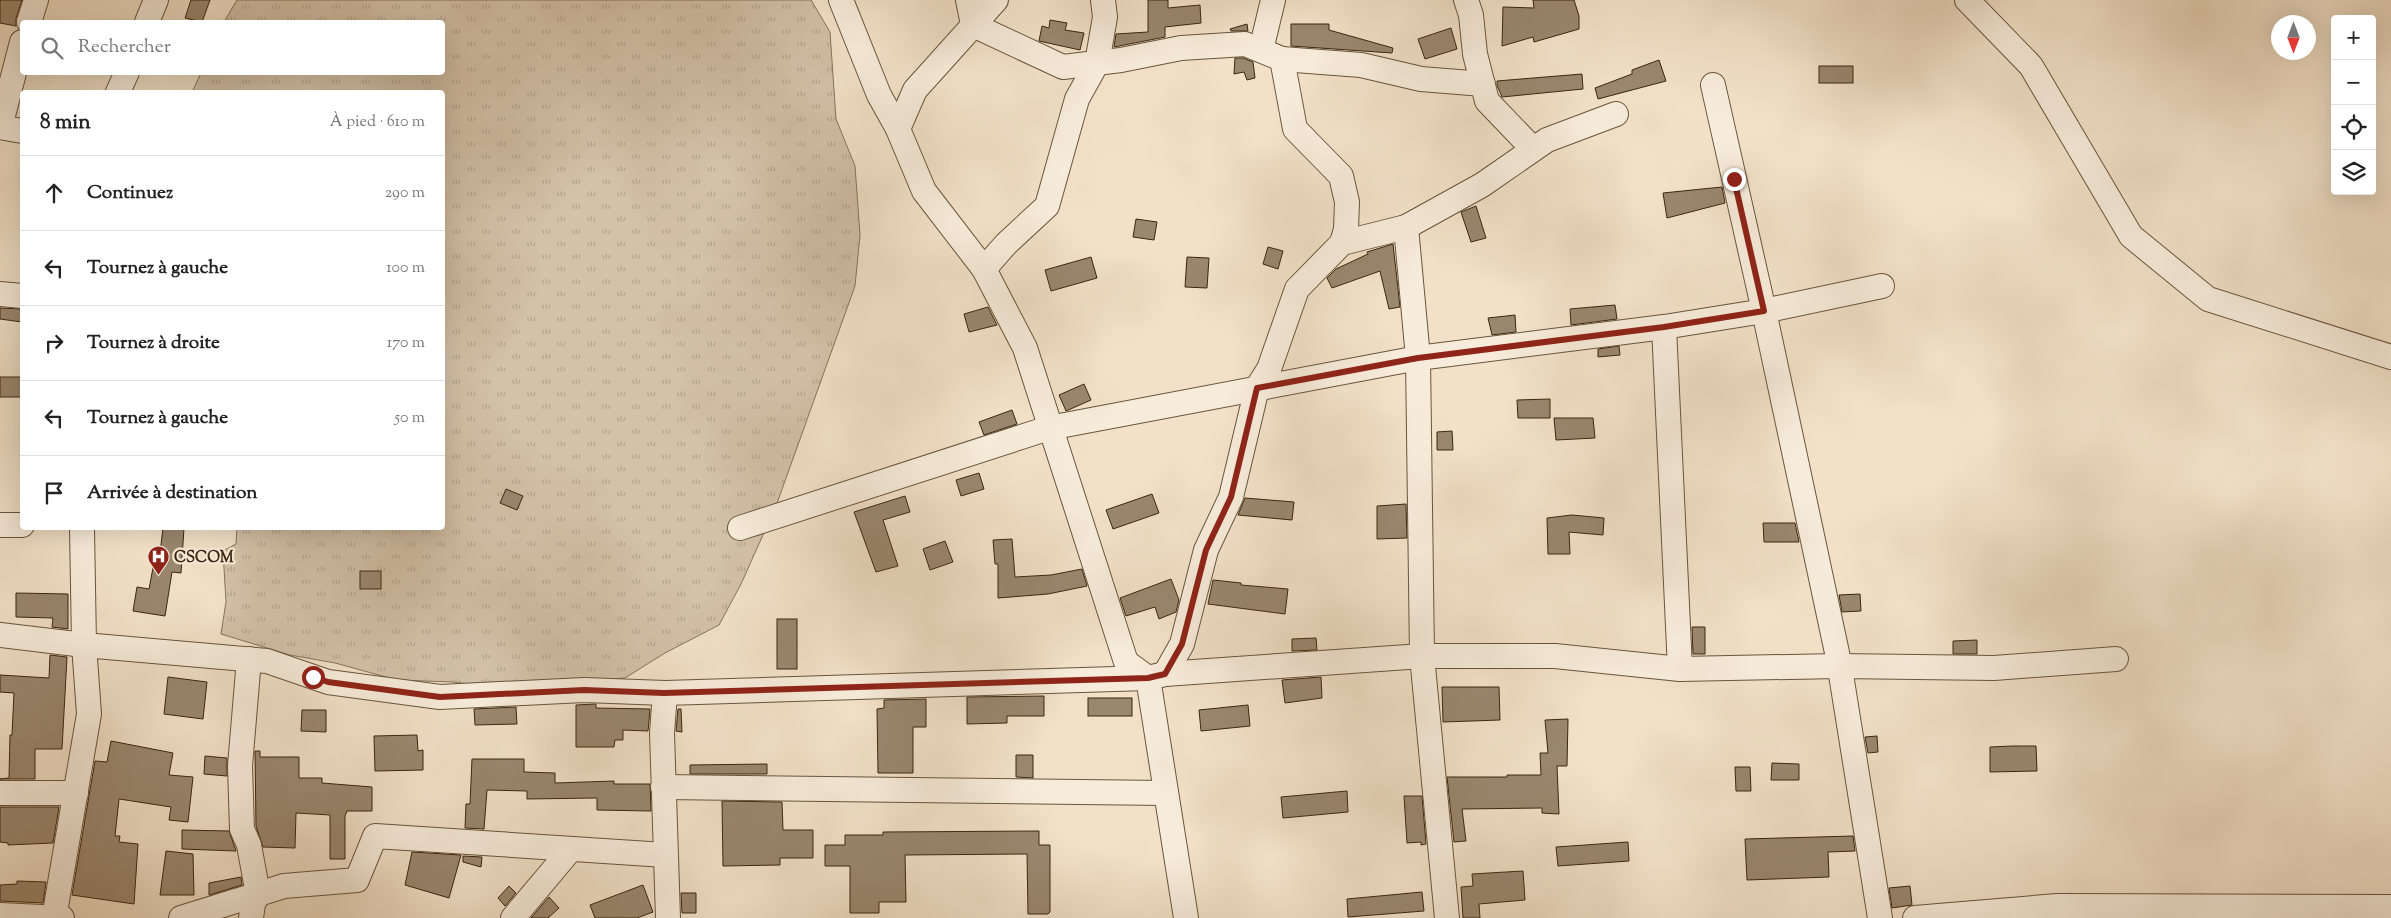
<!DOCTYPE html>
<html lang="fr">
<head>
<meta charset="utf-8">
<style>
	body { margin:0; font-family:"Sorts Mill Goudy",serif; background:#f6f6f6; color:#222 }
	.controls { position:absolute; right:15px; top:15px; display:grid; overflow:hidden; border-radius:5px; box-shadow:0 5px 20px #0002 }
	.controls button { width:45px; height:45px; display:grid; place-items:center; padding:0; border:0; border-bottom:1px solid #e0e0e0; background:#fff; color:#222; font:25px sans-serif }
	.compass { position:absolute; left:2271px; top:15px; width:45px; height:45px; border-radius:50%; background:#fff; box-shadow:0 5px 20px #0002; rotate:180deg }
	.stop { position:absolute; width:15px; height:15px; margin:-11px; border:4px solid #8f2418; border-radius:50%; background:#fff }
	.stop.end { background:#8f2418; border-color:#fff; box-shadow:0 1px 5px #0008 }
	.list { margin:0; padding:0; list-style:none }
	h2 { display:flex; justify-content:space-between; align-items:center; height:65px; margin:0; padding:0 20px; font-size:21px }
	h2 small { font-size:16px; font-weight:400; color:#767676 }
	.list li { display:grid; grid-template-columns:32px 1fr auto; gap:15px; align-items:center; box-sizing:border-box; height:75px; padding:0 20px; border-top:1px solid #e0e0e0 }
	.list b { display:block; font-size:19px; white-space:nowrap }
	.list em { font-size:16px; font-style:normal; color:#767676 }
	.icon { flex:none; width:28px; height:28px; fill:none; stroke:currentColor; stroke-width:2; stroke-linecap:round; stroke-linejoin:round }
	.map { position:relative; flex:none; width:2391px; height:918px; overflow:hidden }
	.search { position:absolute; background:#fff; box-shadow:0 5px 20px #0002; left:20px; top:20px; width:425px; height:55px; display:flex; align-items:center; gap:12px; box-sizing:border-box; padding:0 18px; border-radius:5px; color:#767676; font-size:19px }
	.panel { position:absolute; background:#fff; box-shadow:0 5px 20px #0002; left:20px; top:90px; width:425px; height:440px; border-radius:5px }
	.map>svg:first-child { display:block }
</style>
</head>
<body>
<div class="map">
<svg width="2391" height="918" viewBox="0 0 2391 918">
	<defs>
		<pattern id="park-tufts" width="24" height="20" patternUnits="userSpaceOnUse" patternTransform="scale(1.25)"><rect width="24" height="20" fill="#d3c1a8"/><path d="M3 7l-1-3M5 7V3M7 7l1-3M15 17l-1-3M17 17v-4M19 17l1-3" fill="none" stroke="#b6a68f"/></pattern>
	</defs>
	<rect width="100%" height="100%" fill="#f2e1c8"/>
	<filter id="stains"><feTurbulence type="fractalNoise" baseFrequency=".004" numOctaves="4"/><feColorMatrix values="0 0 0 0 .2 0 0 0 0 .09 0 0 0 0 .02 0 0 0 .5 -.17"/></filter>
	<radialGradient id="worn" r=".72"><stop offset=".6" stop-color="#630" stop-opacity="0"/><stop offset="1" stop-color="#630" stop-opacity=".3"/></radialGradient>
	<path fill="url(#park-tufts)" stroke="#87745b" d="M237,0H811L830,32L836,119L855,166L860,235L855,286L776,506L741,584L719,625L665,653L625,678L492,687L453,682L397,680L335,663L290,655L221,634L226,602L223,551L236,544L237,528H442V92H192L201,73L442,72V22H224Z"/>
	<g fill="#9a876f" stroke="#3b260e">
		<path d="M0,0H22L16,18V26L0,23Z"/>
		<path d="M191,0H210L202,22L185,18Z"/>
		<path d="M1148,0H1168V8L1200,5L1201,23L1165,27V37L1114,47L1116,34L1148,32Z"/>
		<path d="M1533,0H1574L1579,16V29L1534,42L1533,37L1502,46L1503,7L1534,8Z"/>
		<path d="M1050,20L1067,23L1065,30L1084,33L1080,50L1039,41L1042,26L1049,28Z"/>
		<path d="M1247,24L1248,31H1231L1230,29Z"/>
		<path d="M1291,24H1329V30L1393,48L1392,53L1291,46Z"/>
		<path d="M1451,28L1457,49L1425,59L1418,39Z"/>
		<path d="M1235,58H1243L1253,62L1255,78L1247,80L1244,72L1234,74Z"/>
		<path d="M1659,60L1666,81L1598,99L1595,88L1632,74V70Z"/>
		<rect x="1819" y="66" width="34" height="17"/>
		<path d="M1582,74L1583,89L1502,97L1497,85V81Z"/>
		<path d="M1722,187L1725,203L1667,218L1663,193Z"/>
		<path d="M1476,206L1486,238L1471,242L1461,212Z"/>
		<path d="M1136,219L1157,222L1154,240L1133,237Z"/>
		<path d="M1393,244L1400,307L1389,309L1380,271L1332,288L1327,278L1336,269L1368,254L1367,252Z"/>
		<path d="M1268,247L1283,251L1278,269L1263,264Z"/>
		<path d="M1091,257L1097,278L1051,291L1045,270Z"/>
		<path d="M1187,257L1209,258L1207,288L1185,287Z"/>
		<path d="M1615,305L1617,319L1571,325L1570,309Z"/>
		<path d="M988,307L997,325L969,332L964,314Z"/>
		<path d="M0,308L22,309V322L0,319Z"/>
		<path d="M1515,315L1516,332L1492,335L1488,318Z"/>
		<path d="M1619,346L1620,355L1598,357V349Z"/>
		<rect x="0" y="377" width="22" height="20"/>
		<path d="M1084,384L1091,400L1066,411L1059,395Z"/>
		<path d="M1550,399V418H1518L1517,400Z"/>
		<path d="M1012,410L1017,424L984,435L979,422Z"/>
		<path d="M1554,418H1593L1595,438L1556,440Z"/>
		<path d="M1452,431L1453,450H1437V432Z"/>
		<path d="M979,473L984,489L961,496L956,480Z"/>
		<path d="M506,489L523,496L517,510L500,503Z"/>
		<path d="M1152,494L1159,513L1113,529L1106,510Z"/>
		<path d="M905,496L910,512L883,520L898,566L876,572L854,512Z"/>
		<path d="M1245,498L1294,502L1292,520L1238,515Z"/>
		<path d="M1406,504L1407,538L1377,539V506Z"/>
		<path d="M1572,515L1604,518L1603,535L1569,532L1570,554H1548L1547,518Z"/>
		<path d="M1763,523H1795L1799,542H1764Z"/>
		<path d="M163,528H184L181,573L172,572L165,616L133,611L137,587L149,589L156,552L160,553Z"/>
		<path d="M1012,539L1015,577L1051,575L1082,569L1087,586L1048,594L998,598V564H995L993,540Z"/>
		<path d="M945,541L953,562L930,570L923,549Z"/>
		<rect x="360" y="571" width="21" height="18"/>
		<path d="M1171,579L1179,600L1176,612L1159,619L1155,607L1126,616L1120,598Z"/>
		<path d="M1213,580L1241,583V585L1288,589L1285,614L1208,604Z"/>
		<path d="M16,593L68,594V629L52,627L53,618L16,617Z"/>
		<path d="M1860,594L1861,611L1842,612L1839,595Z"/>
		<rect x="777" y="619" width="20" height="50"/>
		<path d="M1692,627H1705V654H1693Z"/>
		<path d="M1316,638L1317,650L1292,651V639Z"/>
		<path d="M1977,640V654H1953V641Z"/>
		<path d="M50,655L67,657L62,749H35V779H0L9,778L10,735H12L14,693L0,692V675L49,678Z"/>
		<path d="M168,677L207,682L203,719L164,714Z"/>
		<path d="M1321,677L1322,698L1285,703L1282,680Z"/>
		<path d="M1442,687H1499L1500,720L1443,722Z"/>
		<path d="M1044,696V716H1007V723L967,724V697Z"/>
		<rect x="1088" y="698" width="44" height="18"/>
		<path d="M926,699V727H913V773H878L877,709L884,708V700Z"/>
		<path d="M596,704V708L650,709L648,731L623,730V740H615L614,747H576V705Z"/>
		<path d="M1248,705L1250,726L1201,731L1199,710Z"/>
		<path d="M516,707L517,724L475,725L474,709Z"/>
		<path d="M678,709H681L682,732L676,731Z"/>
		<path d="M302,710H326V732L301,731Z"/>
		<path d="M1568,719L1567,766H1557L1559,814L1542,813V808L1462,809L1466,841L1454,842L1447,777H1507V775H1541L1540,753H1548L1545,720Z"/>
		<path d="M417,735L418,751L423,750V770L375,771L374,736Z"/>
		<path d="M1877,736L1878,752L1868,753L1865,737Z"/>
		<path d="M111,741L173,753L169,775L193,777L188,822L169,820L171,807L119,799L115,836H120L119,842L138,844L134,904L72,895L95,761L107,762Z"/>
		<path d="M2013,746H2036L2037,771L1990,772V747Z"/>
		<path d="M255,751H260V757H299V778H322V783L372,787V811H347L345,816V859H330V815L296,813L295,848L263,847L256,826Z"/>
		<path d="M1016,755H1033V778L1016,777Z"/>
		<path d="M205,756L227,758V776L204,774Z"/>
		<path d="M472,759H524V772L555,773V783L614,781V784H650L651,811L597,810V798L527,799V791L487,790L484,829L465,828L466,804H470Z"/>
		<path d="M1772,763L1799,764V780H1771Z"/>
		<path d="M767,764V774H690V765Z"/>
		<path d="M1735,767H1750L1751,791H1736Z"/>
		<path d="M1347,791L1348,812L1283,818L1281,797Z"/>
		<path d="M1404,796H1422L1426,844L1421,845V842L1407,843Z"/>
		<path d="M722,801L782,802L783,830H813V858H780V865L723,866Z"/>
		<path d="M0,807H59L53,843L8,845V843L0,842Z"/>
		<path d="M182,830L229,831L236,851L182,849Z"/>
		<path d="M1039,831V845H1050V912L1048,914H1028L1027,854L905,855L906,902H879V913H850V866H825V845H845V835H883V832Z"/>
		<path d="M1853,836L1855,851L1828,852L1829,877L1747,880L1745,839Z"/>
		<path d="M1628,842L1629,861L1558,866L1556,847Z"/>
		<path d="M166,851L193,854L194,895H160Z"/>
		<path d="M412,852L461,855L449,898L405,885Z"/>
		<path d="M463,856L482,857L481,867L463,862Z"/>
		<path d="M1523,871L1525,900L1479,904L1480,918H1463L1461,887L1473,886L1472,874Z"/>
		<path d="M241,877L242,885L209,895V883Z"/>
		<path d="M17,881L46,882L43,903L0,901V885L17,884Z"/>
		<path d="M643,885L653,912L637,918H595L590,905Z"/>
		<path d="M509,886L516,893L505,906L498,898Z"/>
		<path d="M1910,886L1912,905L1892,908L1889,888Z"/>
		<path d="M1422,892L1424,911L1348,917L1347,899Z"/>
		<path d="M681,893H696V913H682Z"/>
		<path d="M549,897L559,908L548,918H531Z"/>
	</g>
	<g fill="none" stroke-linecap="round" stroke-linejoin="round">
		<defs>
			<g id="minor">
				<path d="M841,0L879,95L898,129"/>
				<path d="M968,0L973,25L1063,67L1121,60L1181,48L1245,44L1282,59L1295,129L1341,176L1347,202L1346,229L1342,243"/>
				<path d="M996,0L915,90L898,129L924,191L984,269L1025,348L1126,662L1148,678L1186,918"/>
				<path d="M1466,0L1471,15L1475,54L1487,101L1533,149"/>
				<path d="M1967,0L2031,66L2131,236L2208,299L2391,357"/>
				<path d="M29,22L36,0"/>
				<path d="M147,22L156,0"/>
				<path d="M1261,50L1273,0"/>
				<path d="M1282,59L1361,65L1421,79L1483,84"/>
				<path d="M1713,85L1764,311L1839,662L1880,918"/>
				<path d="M118,92L127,72"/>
				<path d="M0,127L22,42"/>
				<path d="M0,127L22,131"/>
				<path d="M984,269L1006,244L1047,206L1077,99L1097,63L1105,17L1103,0"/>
				<path d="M0,294L22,296"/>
				<path d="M1664,327L1680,669"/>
				<path d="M0,525H22"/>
				<path d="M740,528L1049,428L1418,358L1664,327L1764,311L1882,286"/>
				<path d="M0,635L84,645L82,528"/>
				<path d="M249,659L240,766L242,829L249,845L258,894L253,904L251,918"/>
				<path d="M1165,674L1182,644L1206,550L1231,497L1257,388L1269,369L1297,289L1342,243L1406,227"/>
				<path d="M665,693L662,733L668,918"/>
				<path d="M663,787L1166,793"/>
				<path d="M0,793H76"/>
				<path d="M0,915L62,918"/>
				<path d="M54,918L89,714L84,645L267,661L328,682L440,697L584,690L665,693L1148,678L1165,674L1422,656H1555L1680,669L1839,666L1994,668L2116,659"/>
				<path d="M181,918L284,886L357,880L375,836L665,855"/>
				<path d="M513,918L571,849"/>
				<path d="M1447,918L1422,656L1418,358L1406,227L1482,185L1547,140L1616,114"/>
				<path d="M1915,918L2057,906L2391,907"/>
			</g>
		</defs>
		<use href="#minor" stroke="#69553c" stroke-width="26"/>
		<use href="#minor" stroke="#f7ecdb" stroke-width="24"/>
	</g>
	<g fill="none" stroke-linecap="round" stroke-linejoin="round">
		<path stroke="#8f2418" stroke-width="6" d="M313,677L328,682L440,697L584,690L664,693L1148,678L1165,674L1182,644L1206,550L1231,497L1257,388L1418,358L1664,327L1764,311L1734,179"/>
	</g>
	<defs>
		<symbol id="hospital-pin" viewBox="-11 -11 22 30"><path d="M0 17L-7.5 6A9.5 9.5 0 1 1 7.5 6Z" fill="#8f2418" stroke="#f7ecdb"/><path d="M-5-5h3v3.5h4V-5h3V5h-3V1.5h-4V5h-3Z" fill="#fff"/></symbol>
	</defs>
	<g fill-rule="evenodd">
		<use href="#hospital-pin" x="146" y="544" width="25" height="34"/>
	</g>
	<g text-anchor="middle" stroke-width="4.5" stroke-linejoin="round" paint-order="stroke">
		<g font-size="15" font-weight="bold" fill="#3b260e" stroke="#f7ecdb" text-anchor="start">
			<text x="174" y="562">CSCOM</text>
		</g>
	</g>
	<rect width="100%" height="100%" filter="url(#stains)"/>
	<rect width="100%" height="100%" fill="url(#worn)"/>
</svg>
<div class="controls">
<button>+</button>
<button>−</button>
<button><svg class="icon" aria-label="locate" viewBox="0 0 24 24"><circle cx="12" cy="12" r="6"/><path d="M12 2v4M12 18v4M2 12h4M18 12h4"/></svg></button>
<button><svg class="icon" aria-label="layers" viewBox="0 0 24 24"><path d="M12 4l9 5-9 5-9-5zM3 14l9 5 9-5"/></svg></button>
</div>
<svg class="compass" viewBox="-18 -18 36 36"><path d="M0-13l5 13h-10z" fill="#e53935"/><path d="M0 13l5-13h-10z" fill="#767676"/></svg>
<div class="stop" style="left:313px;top:677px"></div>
<div class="stop end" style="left:1734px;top:179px"></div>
<div class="search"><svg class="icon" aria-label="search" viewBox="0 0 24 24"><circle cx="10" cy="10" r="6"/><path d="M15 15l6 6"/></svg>Rechercher</div>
<section class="panel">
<h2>8 min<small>À pied · 610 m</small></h2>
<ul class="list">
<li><svg class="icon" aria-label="ahead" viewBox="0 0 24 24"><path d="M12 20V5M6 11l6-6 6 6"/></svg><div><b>Continuez</b></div><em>290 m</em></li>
<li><svg class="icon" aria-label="left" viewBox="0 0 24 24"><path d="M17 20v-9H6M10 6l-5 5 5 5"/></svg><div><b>Tournez à gauche</b></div><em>100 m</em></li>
<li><svg class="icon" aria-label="right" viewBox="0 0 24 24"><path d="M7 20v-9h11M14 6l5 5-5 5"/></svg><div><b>Tournez à droite</b></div><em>170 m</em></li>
<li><svg class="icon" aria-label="left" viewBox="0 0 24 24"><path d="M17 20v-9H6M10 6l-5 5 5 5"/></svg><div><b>Tournez à gauche</b></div><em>50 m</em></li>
<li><svg class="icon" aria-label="arrive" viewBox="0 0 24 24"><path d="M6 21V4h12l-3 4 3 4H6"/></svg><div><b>Arrivée à destination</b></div></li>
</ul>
</section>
</div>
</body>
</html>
